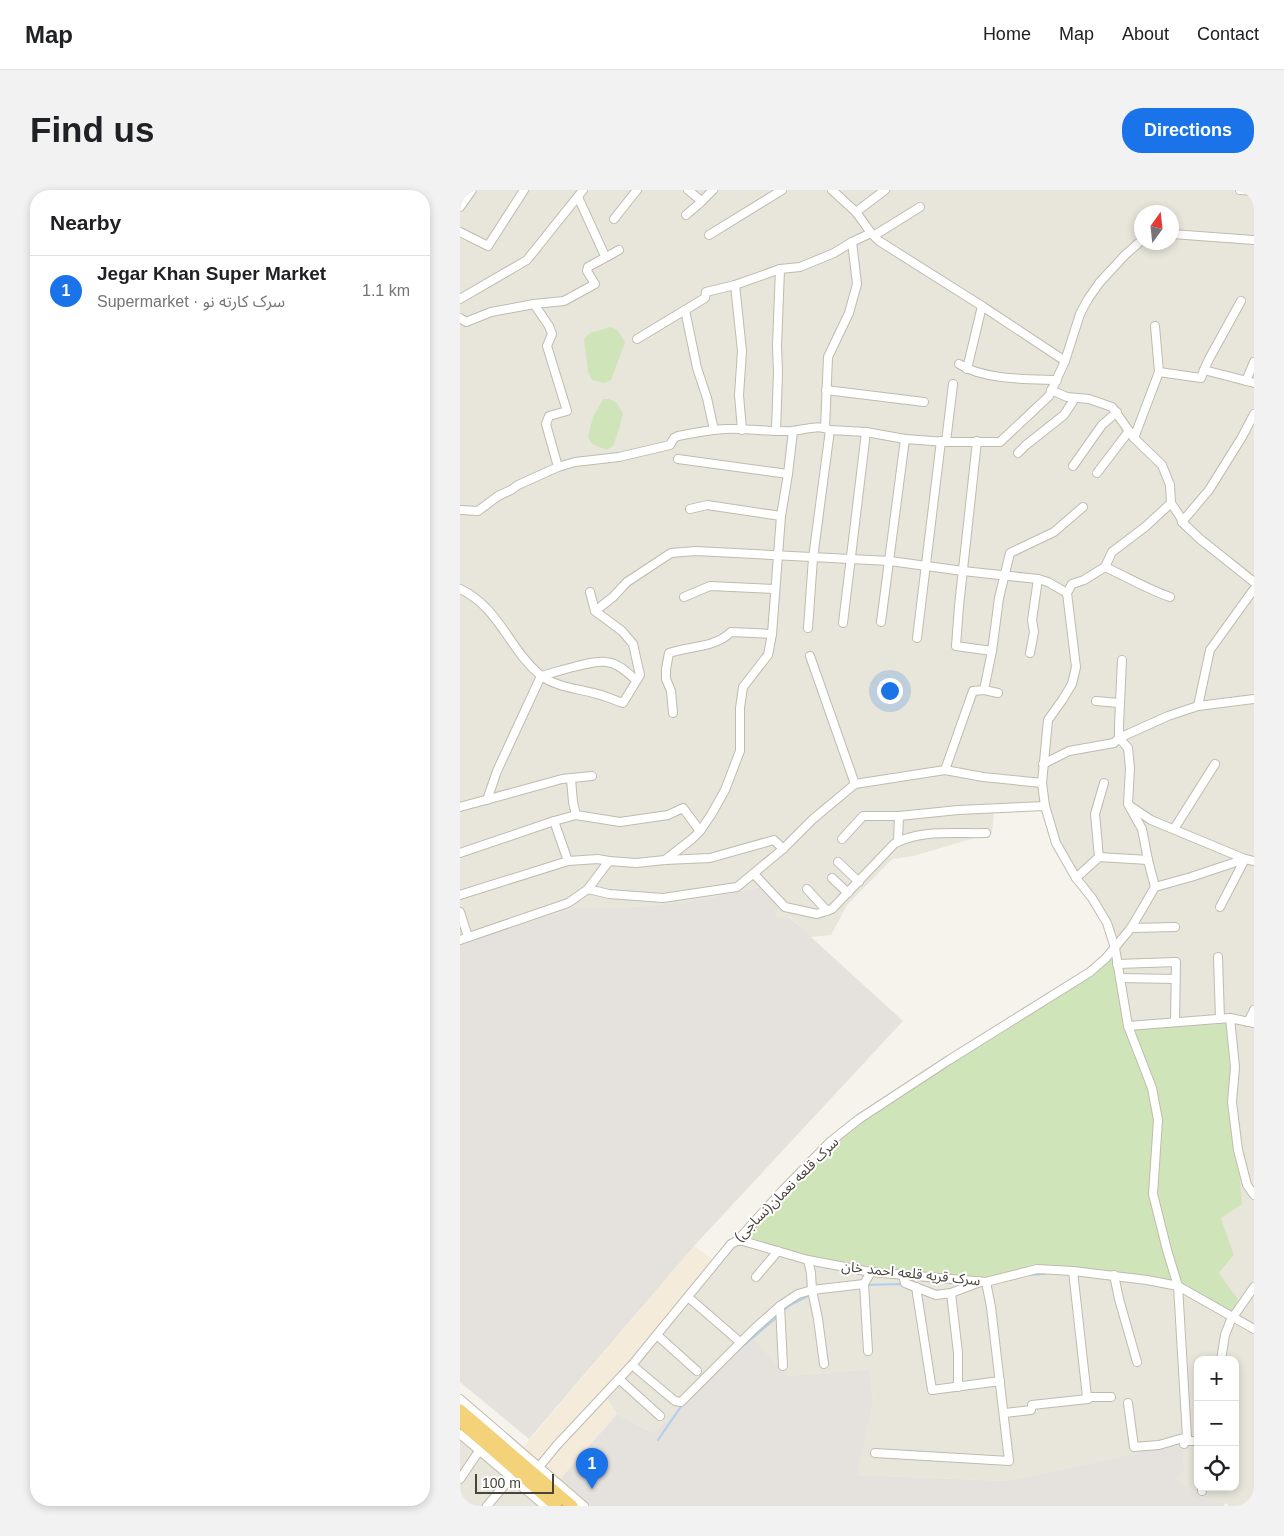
<!DOCTYPE html>
<html lang="en">
<head>
<meta charset="utf-8">
<style>
	body { margin:0; font-family:Helvetica,"Noto Sans Arabic",sans-serif; background:#f2f2f2; color:#202124 }
	.controls { position:absolute; right:15px; bottom:15px; display:grid; overflow:hidden; border-radius:10px; box-shadow:0 2px 8px #0003 }
	.controls button { width:45px; height:45px; display:grid; place-items:center; padding:0; border:0; border-bottom:1px solid #e0e0e0; background:#fff; color:#202124; font:25px sans-serif }
	.compass { position:absolute; left:674px; top:15px; width:45px; height:45px; border-radius:50%; background:#fff; box-shadow:0 2px 8px #0003; rotate:15deg }
	.scale { position:absolute; left:15px; bottom:12px; width:79px; box-sizing:border-box; padding-left:5px; border:2px solid #49443a; border-top:0; font-size:14px; line-height:18px; white-space:nowrap; color:#49443a; -webkit-text-stroke:4px #fff; paint-order:stroke }
	.you { position:absolute; left:429px; top:500px; width:18px; height:18px; margin:-12px; border:4px solid #fff; border-radius:50%; background:#1a73e8; box-shadow:0 0 0 8px #1a73e833 }
	.badge { display:grid; place-items:center; width:32px; height:32px; border-radius:50%; background:#1a73e8; color:#fff; font-size:16px; font-weight:700 }
	.pin { position:absolute; translate:-50% -41px; filter:drop-shadow(0 1px 2px #0008) }
	.pin::after { content:''; position:absolute; top:26px; width:18px; height:15px; background:inherit; clip-path:polygon(0 0,100% 0,50% 100%) }
	.list { margin:0; padding:0; list-style:none }
	h2 { display:flex; justify-content:space-between; align-items:center; height:65px; margin:0; padding:0 20px; font-size:21px }
	h2 small { font-size:16px; font-weight:400; color:#757577 }
	.list li { display:grid; grid-template-columns:32px 1fr auto; gap:15px; align-items:center; box-sizing:border-box; height:70px; padding:0 20px; border-top:1px solid #e0e0e0 }
	.list b { display:block; font-size:19px; white-space:nowrap }
	.list p { margin:0; font-size:16px; white-space:nowrap; color:#757577 }
	.list em { font-size:16px; font-style:normal; color:#757577 }
	.icon { flex:none; width:28px; height:28px; fill:none; stroke:currentColor; stroke-width:2; stroke-linecap:round; stroke-linejoin:round }
	.map { position:relative; flex:none; width:794px; height:1316px; overflow:hidden; border-radius:20px }
	header { display:flex; align-items:center; gap:30px; box-sizing:border-box; height:70px; padding:0 25px; background:#fff; border-bottom:1px solid #e0e0e0 }
	header strong { font-size:24px }
	nav { display:flex; gap:28px; margin-inline-start:auto; font-size:18px }
	.intro { display:flex; align-items:center; justify-content:space-between; box-sizing:border-box; height:120px; padding:0 30px }
	h1 { margin:0; font-size:35px }
	.button { padding:12px 22px; border-radius:20px; background:#1a73e8; color:#fff; font-size:18px; font-weight:700 }
	main { display:flex; gap:30px; padding:0 30px }
	aside { flex:1; background:#fff; border-radius:20px; box-shadow:0 2px 8px #0003 }
	.map>svg:first-child { display:block }
</style>
</head>
<body>
<header>
<strong>Map</strong>
<nav><a>Home</a><a>Map</a><a>About</a><a>Contact</a></nav>
</header>
<div class="intro"><h1>Find us</h1><a class="button">Directions</a></div>
<main>
<aside>
<h2>Nearby<small></small></h2>
<ul class="list">
<li><span class="badge">1</span><div><b>Jegar Khan Super Market</b><p>Supermarket · سرک کارته نو</p></div><em>1.1 km</em></li>
</ul>
</aside>
<div class="map">
<svg width="794" height="1316" viewBox="0 0 794 1316">
	<rect width="100%" height="100%" fill="#f5f3ec"/>
	<g fill="#e8e5db" fill-rule="evenodd">
		<path d="M0,0H794V1316H769L766,1313L741,1308L716,1288L720,1250L659,1267L546,1291L396,1285L413,1212L410,1179L328,1186L293,1148L193,1243L157,1224L144,1204L277,1051L556,1084L613,1081L778,1109L759,1083L774,1065L761,1028L668,836L647,733L596,653L586,619L534,621L532,643L453,666L432,669L387,715L371,745L350,747L329,726L327,729L315,726L299,697L226,712L163,718H115L0,751ZM682,22H712V52H682ZM738,1170H775V1297H738Z"/>
		<path d="M0,1224L99,1316H0Z"/>
	</g>
	<path fill="#f4ebda" d="M234,1056L256,1072L144,1204L157,1224L97,1293L60,1261Z"/>
	<g fill="#e5e2dd">
		<path d="M300,697L317,715L315,726L327,729L328,726L443,831L234,1056L69,1249L0,1192V751L115,718H163L226,712Z"/>
		<path d="M293,1148L328,1186L410,1179L413,1212L397,1285L546,1291L659,1267L720,1250L724,1281L716,1288L741,1308L766,1313L763,1316H124L97,1293L157,1224L193,1243Z"/>
	</g>
	<g fill="#cfe5b9">
		<path d="M151,137L158,141L165,152L151,190L144,193L132,190L128,182L124,149L130,143Z"/>
		<path d="M143,209H149L157,213L163,224L160,236L153,256L147,260L132,254L128,247L133,227Z"/>
		<path d="M655,758L668,836L766,834L782,1014L761,1028L774,1065L759,1083L778,1109L772,1127L718,1096L577,1079L526,1092L411,1082L283,1051L297,1027L370,952L630,782Z"/>
	</g>
	<g fill="none" stroke-linecap="round" stroke-linejoin="round">
		<g stroke="#aecfec" stroke-width="2">
			<path d="M568,1085L585,1084"/>
			<path d="M406,1095L439,1094L444,1096"/>
			<path d="M322,1122L330,1115L350,1105"/>
			<path d="M275,1163L317,1127"/>
			<path d="M245,1193L253,1186"/>
			<path d="M198,1250L222,1215"/>
		</g>
		<defs>
			<g id="minor">
				<path d="M228,0L239,9"/>
				<path d="M372,0L396,22L411,43L419,51L522,116L605,171"/>
				<path d="M780,0L794,1"/>
				<path d="M118,7L145,66"/>
				<path d="M0,17L12,0"/>
				<path d="M396,22L425,0"/>
				<path d="M226,25L240,13L253,0"/>
				<path d="M154,29L177,0"/>
				<path d="M0,42L28,56L64,0"/>
				<path d="M712,44L794,50"/>
				<path d="M249,45L322,0"/>
				<path d="M415,45L460,17"/>
				<path d="M275,95L282,161L279,205L282,240"/>
				<path d="M0,109L67,70L123,0"/>
				<path d="M74,114L89,136L92,144L87,156L107,221L89,226L86,234L98,277"/>
				<path d="M225,120L237,178L247,208L254,240"/>
				<path d="M0,128L6,132L31,122L74,114L104,111L135,94L127,81L128,77L159,60"/>
				<path d="M177,149L245,108L246,102L275,95L320,79L340,77L374,63L392,52L411,43"/>
				<path d="M499,174C524,190 567,189 597,190"/>
				<path d="M507,179L522,116"/>
				<path d="M744,180L749,169L781,111"/>
				<path d="M699,182L741,188L744,180L794,193"/>
				<path d="M786,191L794,172"/>
				<path d="M366,200L464,212"/>
				<path d="M591,200L607,207L629,209L652,217L674,248L702,275L710,295L711,313L721,328L722,332L740,349L794,392"/>
				<path d="M365,238L368,167L389,123L397,94L392,52"/>
				<path d="M316,241L318,182L317,156L320,79"/>
				<path d="M674,248L699,182L695,136"/>
				<path d="M517,251L499,416L496,456L532,461"/>
				<path d="M486,252L493,194"/>
				<path d="M558,263L566,255L604,225L615,208"/>
				<path d="M218,269L328,284"/>
				<path d="M613,276L642,235L657,222"/>
				<path d="M637,283L669,241"/>
				<path d="M711,313L685,337L652,362L645,377L624,390L612,394L607,403L616,477L612,494L603,509L588,530L582,593L585,616L596,653L616,688L632,708L647,733L655,758L668,836L692,898L698,930L693,1004L707,1060L718,1096L727,1247L724,1254"/>
				<path d="M230,319L247,315L321,326"/>
				<path d="M0,320L18,321L38,306L51,300L58,295L98,277L115,272L159,267L210,255L214,248L218,246C233,243 249,240 265,239C287,238 309,242 331,241C344,240 357,234 370,240L406,242L445,249L486,252H540L589,206L605,171L620,124L628,109L640,92L665,65L682,50"/>
				<path d="M722,332L749,300L782,247L794,224"/>
				<path d="M645,377C667,387 687,399 710,407"/>
				<path d="M0,399C39,417 49,459 80,485C95,497 120,499 137,504C146,506 154,510 163,513L180,485L173,454L162,441L135,421L130,402"/>
				<path d="M224,407L250,396L315,399"/>
				<path d="M135,421L153,407L167,392L211,363L236,361L430,371L503,381L578,389L588,392L607,403"/>
				<path d="M421,432L445,249"/>
				<path d="M383,433L406,242"/>
				<path d="M348,438L353,368L370,240"/>
				<path d="M457,448L481,251"/>
				<path d="M570,463L574,442L572,430L578,389"/>
				<path d="M350,466L395,594"/>
				<path d="M662,470L659,535V548L668,558L670,578L668,614L682,639L688,670L695,697"/>
				<path d="M524,500L532,461L539,408L550,363L594,342L623,317"/>
				<path d="M636,511L659,513"/>
				<path d="M738,516L750,460L794,399"/>
				<path d="M213,523L211,501L206,489V479L209,463C230,456 255,458 271,442L312,444"/>
				<path d="M583,574L609,561L654,553L659,548L708,526L738,516L794,509"/>
				<path d="M485,580L513,501L524,500L538,503"/>
				<path d="M111,589L113,612L116,625"/>
				<path d="M27,610L37,581L81,486C97,482 131,470 146,472C158,473 168,483 176,490"/>
				<path d="M670,616L691,630L785,669L760,717"/>
				<path d="M0,617L102,589L132,586"/>
				<path d="M94,631L108,671"/>
				<path d="M714,639L755,574"/>
				<path d="M382,649L403,626H439L498,620L585,616"/>
				<path d="M438,651L439,626"/>
				<path d="M0,663L94,631L116,625L160,632L208,625L223,618L240,641"/>
				<path d="M639,667L635,624L644,593"/>
				<path d="M205,670L232,649L240,641L251,625L265,600L280,561V518L283,497L308,465L312,444L321,326L328,284L333,241"/>
				<path d="M378,672L399,692"/>
				<path d="M294,684L325,717L357,724L372,719L434,654C460,639 497,644 526,643"/>
				<path d="M372,688L388,703"/>
				<path d="M616,688L639,667L688,670"/>
				<path d="M128,699L149,704L203,708L277,697L323,659L353,629L395,594L485,580L523,587L582,593"/>
				<path d="M347,699L367,721"/>
				<path d="M0,705L108,671L138,669L149,671"/>
				<path d="M0,722L8,747"/>
				<path d="M671,738L715,737"/>
				<path d="M0,750L108,713L128,699L149,671L176,673L205,670L250,668L314,650L323,659"/>
				<path d="M758,767L760,829"/>
				<path d="M657,774L716,772L715,832"/>
				<path d="M660,788L715,789"/>
				<path d="M770,828L775,877L772,912L778,960L787,995L794,1005"/>
				<path d="M788,832L794,820"/>
				<path d="M668,836L770,828L794,833"/>
				<path d="M277,1051H283L348,1070L411,1082L526,1092L577,1079L613,1081L687,1090L718,1096L794,1139"/>
				<path d="M348,1070L351,1083L352,1100L358,1129L364,1174"/>
				<path d="M613,1081L627,1207"/>
				<path d="M443,1085L445,1093L476,1105L491,1103L520,1092"/>
				<path d="M654,1085L659,1109L677,1172"/>
				<path d="M296,1087L318,1061"/>
				<path d="M456,1097L472,1200L540,1191"/>
				<path d="M491,1103L498,1163V1197"/>
				<path d="M228,1107L280,1152"/>
				<path d="M320,1116L323,1176"/>
				<path d="M773,1127L794,1097"/>
				<path d="M197,1145L237,1181"/>
				<path d="M408,1161L404,1094L411,1082"/>
				<path d="M761,1170L765,1145L772,1127"/>
				<path d="M172,1175L215,1211L221,1212L293,1140L320,1116L338,1104L352,1100L404,1094"/>
				<path d="M159,1189L200,1226"/>
				<path d="M0,1209L124,1316"/>
				<path d="M668,1213L674,1257L699,1255L727,1247"/>
				<path d="M545,1223L571,1220L572,1215L628,1209L627,1207H651"/>
				<path d="M0,1244L85,1316"/>
				<path d="M725,1251H738"/>
				<path d="M415,1263L549,1271L531,1117L526,1092"/>
				<path d="M74,1283L97,1255L172,1175L271,1054L277,1051L323,1000L370,952L399,929L489,870L630,782L646,768L671,738L695,697L731,687L785,669L794,671"/>
				<path d="M0,1289L19,1261"/>
				<path d="M742,1301V1297"/>
				<path d="M27,1316L54,1284"/>
			</g>
			<g id="highway">
				<path d="M0,1220L112,1316"/>
				<path d="M0,1231L96,1316"/>
			</g>
		</defs>
		<use href="#minor" stroke="#c0bbaf" stroke-width="10"/>
		<use href="#highway" stroke="#d2a849" stroke-width="14"/>
		<use href="#minor" stroke="#fff" stroke-width="8"/>
		<use href="#highway" stroke="#f3d279" stroke-width="11"/>
	</g>
	<g text-anchor="middle" stroke-width="4" stroke-linejoin="round" paint-order="stroke">
		<g font-size="14" fill="#49443a" stroke="#fff">
			<text transform="translate(326 999) rotate(-45)" y="5">سرک قلعه نعمان(نساجی)</text>
			<text transform="translate(451 1083) rotate(6)" y="5">سرک قریه قلعه احمد خان</text>
		</g>
	</g>
</svg>
<div class="controls">
<button>+</button>
<button>−</button>
<button><svg class="icon" aria-label="locate" viewBox="0 0 24 24"><circle cx="12" cy="12" r="6"/><path d="M12 2v4M12 18v4M2 12h4M18 12h4"/></svg></button>
</div>
<svg class="compass" viewBox="-18 -18 36 36"><path d="M0-13l5 13h-10z" fill="#e53935"/><path d="M0 13l5-13h-10z" fill="#757577"/></svg>
<div class="scale">100 m</div>
<div class="you"></div>
<div class="pin badge" style="left:132px;top:1299px">1</div>
</div>
</main>
</body>
</html>
